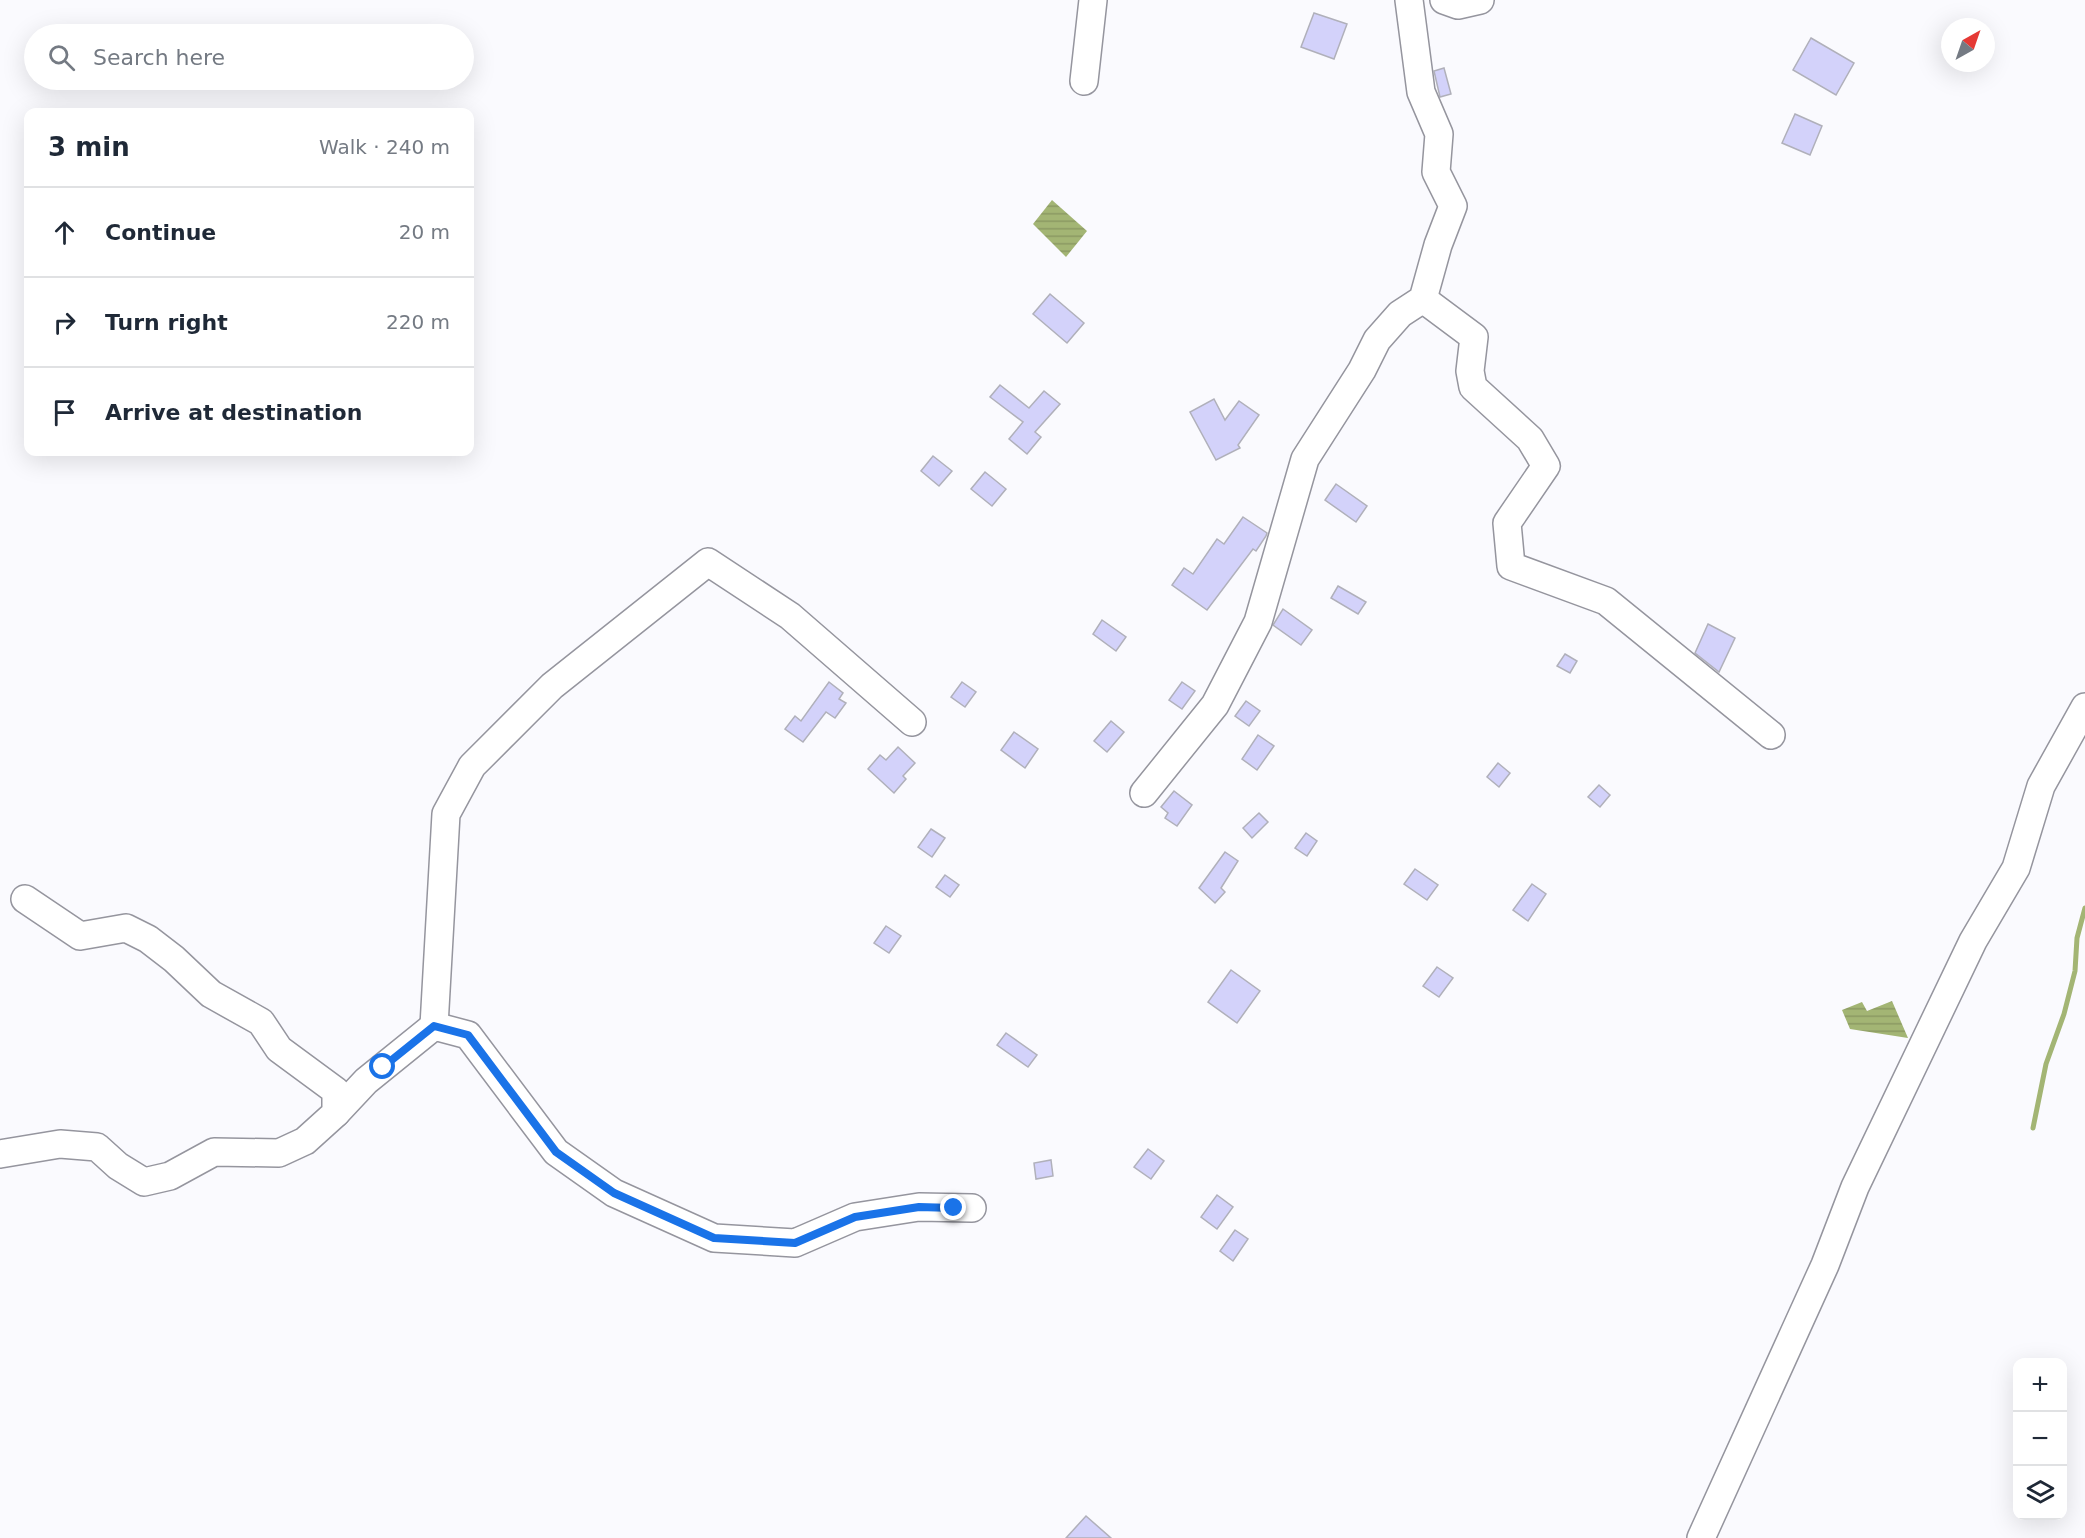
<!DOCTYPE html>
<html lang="en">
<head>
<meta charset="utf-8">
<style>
	body { margin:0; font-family:"DejaVu Sans",sans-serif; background:#f2f2f3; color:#1f2937 }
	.controls { position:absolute; right:18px; bottom:18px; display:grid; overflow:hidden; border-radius:12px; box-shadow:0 6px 24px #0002 }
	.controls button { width:54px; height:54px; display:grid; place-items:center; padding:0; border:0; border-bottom:2px solid #e0e1e3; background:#fff; color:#1f2937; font:30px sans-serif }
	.compass { position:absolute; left:1941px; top:18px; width:54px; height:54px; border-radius:50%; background:#fff; box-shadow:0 6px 24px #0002; rotate:40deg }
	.stop { position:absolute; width:18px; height:18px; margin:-14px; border:4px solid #1a73e8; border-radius:50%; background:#fff }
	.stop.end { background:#1a73e8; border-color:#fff; box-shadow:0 2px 6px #0008 }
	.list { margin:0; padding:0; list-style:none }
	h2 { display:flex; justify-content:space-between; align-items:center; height:78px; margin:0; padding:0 24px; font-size:26px }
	h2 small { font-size:20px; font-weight:400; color:#747a83 }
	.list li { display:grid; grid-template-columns:39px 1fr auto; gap:18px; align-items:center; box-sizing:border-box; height:90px; padding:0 24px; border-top:2px solid #e0e1e3 }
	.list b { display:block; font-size:22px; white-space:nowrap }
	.list em { font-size:20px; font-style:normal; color:#747a83 }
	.icon { flex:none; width:33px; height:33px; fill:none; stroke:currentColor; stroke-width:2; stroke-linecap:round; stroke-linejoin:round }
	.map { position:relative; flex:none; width:2085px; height:1538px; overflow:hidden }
	.search { position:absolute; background:#fff; box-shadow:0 6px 24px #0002; left:24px; top:24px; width:450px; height:66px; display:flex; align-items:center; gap:15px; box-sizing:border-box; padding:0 21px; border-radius:33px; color:#747a83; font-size:22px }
	.panel { position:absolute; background:#fff; box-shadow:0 6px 24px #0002; left:24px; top:108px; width:450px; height:348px; border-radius:12px }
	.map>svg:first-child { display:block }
</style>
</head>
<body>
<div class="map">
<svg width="2085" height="1538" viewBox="0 0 2085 1538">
	<defs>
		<pattern id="water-rules" width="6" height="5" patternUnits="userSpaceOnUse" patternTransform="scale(1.5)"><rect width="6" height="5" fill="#a3b574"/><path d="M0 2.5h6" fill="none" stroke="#8b9a63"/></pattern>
	</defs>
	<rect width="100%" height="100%" fill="#fafafe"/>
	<g fill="url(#water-rules)">
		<path d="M1052,200L1087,231L1066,257L1033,224Z"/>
		<path d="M1892,1001L1908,1038L1850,1029L1842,1010L1862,1002L1867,1011Z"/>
	</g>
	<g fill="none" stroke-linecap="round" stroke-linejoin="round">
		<path stroke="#a3b574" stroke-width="5" d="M2033,1128L2046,1064L2064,1014L2075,971L2077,938L2085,908"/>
	</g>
	<g fill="#d3d2fa" stroke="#b0b0ba" stroke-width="1.5">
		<path d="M1314,13L1347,24L1334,59L1301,47Z"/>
		<path d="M1811,38L1854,63L1836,95L1793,70Z"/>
		<path d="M1444,68L1451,94L1440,97L1434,71Z"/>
		<path d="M1795,114L1822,126L1810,155L1782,143Z"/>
		<path d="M1050,294L1084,323L1067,343L1033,314Z"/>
		<path d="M1000,385L1029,408L1044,391L1060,404L1035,432L1041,437L1027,454L1009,439L1023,422L990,397Z"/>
		<path d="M1214,399L1225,420L1239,401L1259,415L1238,445L1240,448L1216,460L1190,412Z"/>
		<path d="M933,456L952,471L939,486L921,471Z"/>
		<path d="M985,472L1006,489L992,506L971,489Z"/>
		<path d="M1336,484L1367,506L1356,522L1325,500Z"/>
		<path d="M1243,517L1267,533L1266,536L1256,551L1253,549L1207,610L1172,585L1184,568L1193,574L1217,539L1224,544Z"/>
		<path d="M1338,586L1366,602L1358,614L1331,598Z"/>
		<path d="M1283,609L1312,630L1301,645L1273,625Z"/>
		<path d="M1102,620L1126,637L1116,651L1093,634Z"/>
		<path d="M1708,624L1735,638L1719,672L1695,653Z"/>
		<path d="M1565,654L1577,661L1570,673L1557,666Z"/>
		<path d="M829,682L843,693L839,699L846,703L835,718L826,712L803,742L785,729L795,716L801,721Z"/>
		<path d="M962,682L976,692L965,707L951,697Z"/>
		<path d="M1182,682L1195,691L1182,709L1169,700Z"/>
		<path d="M1246,701L1260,711L1249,726L1235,716Z"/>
		<path d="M1111,721L1124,732L1107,752L1094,741Z"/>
		<path d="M1014,732L1038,749L1025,768L1001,750Z"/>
		<path d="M1258,735L1274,746L1257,770L1242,759Z"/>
		<path d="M898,747L915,763L903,776L906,779L894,793L868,769L880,755L886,760Z"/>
		<path d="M1498,763L1510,773L1499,787L1487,777Z"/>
		<path d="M1599,785L1610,795L1600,807L1588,797Z"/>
		<path d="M1174,791L1192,805L1177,826L1165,818L1168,813L1161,807Z"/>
		<path d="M1259,813L1268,822L1252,838L1243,828Z"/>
		<path d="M931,829L945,838L932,857L918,847Z"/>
		<path d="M1306,833L1317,841L1307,856L1295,848Z"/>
		<path d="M1225,852L1238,861L1221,888L1225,892L1215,903L1199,888Z"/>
		<path d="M1415,869L1438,885L1427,900L1404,884Z"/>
		<path d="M945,875L959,885L950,897L936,887Z"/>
		<path d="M1532,884L1546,894L1528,921L1513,910Z"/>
		<path d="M886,926L901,936L889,953L874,943Z"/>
		<path d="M1437,967L1453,978L1439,997L1423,986Z"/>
		<path d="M1231,970L1260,991L1237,1023L1208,1002Z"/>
		<path d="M1006,1033L1037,1055L1028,1067L997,1045Z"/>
		<path d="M1148,1149L1164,1161L1151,1179L1134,1167Z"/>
		<path d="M1051,1160L1053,1176L1036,1179L1034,1163Z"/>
		<path d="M1217,1195L1233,1207L1217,1229L1201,1217Z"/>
		<path d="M1235,1230L1248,1239L1233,1261L1220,1251Z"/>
		<path d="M1086,1516L1111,1538H1066Z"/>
	</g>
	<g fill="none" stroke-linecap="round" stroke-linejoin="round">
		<defs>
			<g id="minor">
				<path d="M1444,0L1458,5L1480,0"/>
				<path d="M1084,81L1093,0"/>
				<path d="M1423,299L1474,337L1470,371L1473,387L1530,439L1546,466L1507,523L1511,566L1606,601L1771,735"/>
				<path d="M1144,793L1215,705L1258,622L1305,459L1362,370L1377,340L1400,314L1423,299L1438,245L1453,206L1436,172L1439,134L1421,92L1409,0"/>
				<path d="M434,1026L446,814L472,766L552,686L708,562L790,616L912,722"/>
				<path d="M336,1113L366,1081L434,1026L468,1035L556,1152L614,1193L714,1238L795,1243L855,1217L919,1207L972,1208"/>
				<path d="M0,1154L60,1144L97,1147L118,1166L144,1182L170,1176L214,1152L279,1153L305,1141L336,1113V1091L279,1049L261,1022L211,994L174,959L148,939L126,928L80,936L25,899"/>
				<path d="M1701,1538L1825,1265L1855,1187L1973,941L2016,868L2041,786L2085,707"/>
			</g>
		</defs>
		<use href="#minor" stroke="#95959e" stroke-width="30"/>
		<use href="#minor" stroke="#fff" stroke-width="27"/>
	</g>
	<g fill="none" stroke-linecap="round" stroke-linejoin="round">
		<path stroke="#1a73e8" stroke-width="8" d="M383,1067L434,1026L468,1035L556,1152L614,1193L714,1238L795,1243L855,1217L919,1207L954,1208"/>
	</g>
</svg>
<div class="controls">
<button>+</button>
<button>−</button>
<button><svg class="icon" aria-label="layers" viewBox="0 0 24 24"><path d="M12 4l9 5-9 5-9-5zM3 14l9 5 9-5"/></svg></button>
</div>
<svg class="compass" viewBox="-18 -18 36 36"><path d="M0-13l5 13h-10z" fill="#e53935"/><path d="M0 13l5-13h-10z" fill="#747a83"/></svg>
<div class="stop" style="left:383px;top:1067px"></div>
<div class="stop end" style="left:954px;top:1208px"></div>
<div class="search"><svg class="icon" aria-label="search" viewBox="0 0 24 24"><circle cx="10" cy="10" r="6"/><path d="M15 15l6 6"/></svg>Search here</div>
<section class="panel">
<h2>3 min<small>Walk · 240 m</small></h2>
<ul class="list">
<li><svg class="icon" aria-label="ahead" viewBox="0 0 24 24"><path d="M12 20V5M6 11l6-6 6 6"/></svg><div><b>Continue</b></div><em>20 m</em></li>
<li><svg class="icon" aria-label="right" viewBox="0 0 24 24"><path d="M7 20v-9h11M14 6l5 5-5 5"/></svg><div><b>Turn right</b></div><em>220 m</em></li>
<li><svg class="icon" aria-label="arrive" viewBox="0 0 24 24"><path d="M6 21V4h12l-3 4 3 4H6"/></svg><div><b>Arrive at destination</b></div></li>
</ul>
</section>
</div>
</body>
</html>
